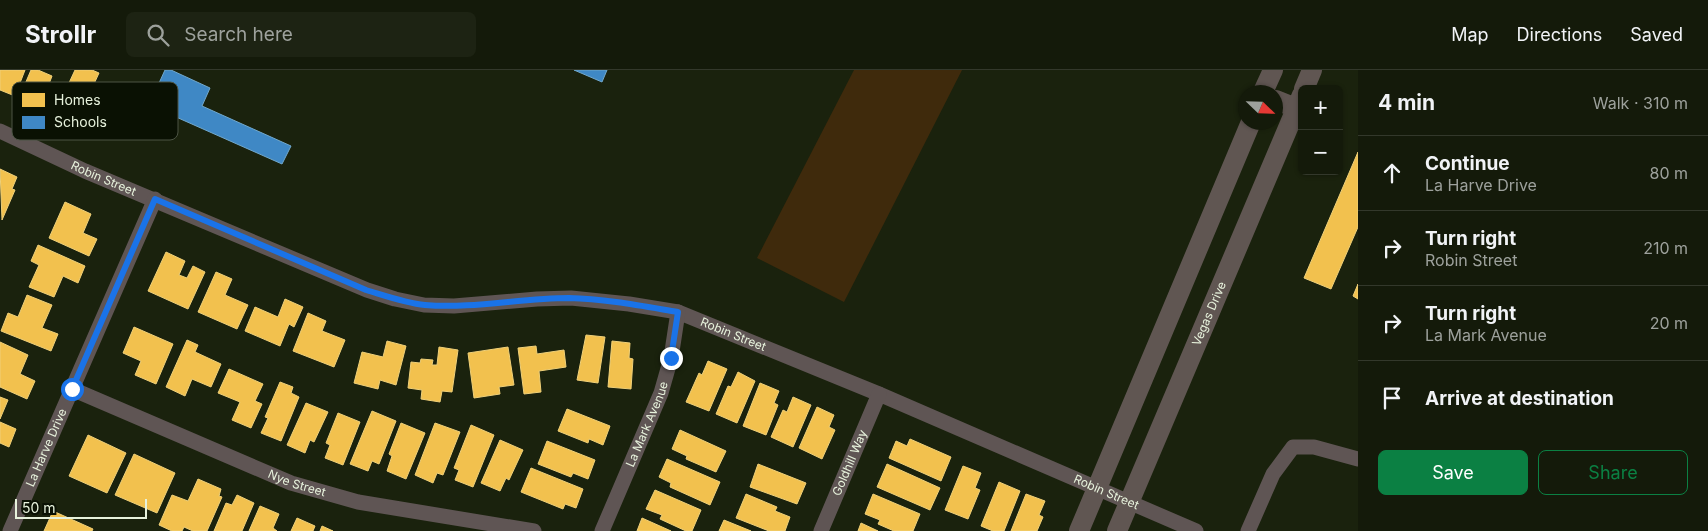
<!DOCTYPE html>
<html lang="en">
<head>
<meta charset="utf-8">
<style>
	body { margin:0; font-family:Inter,sans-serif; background:#1d2313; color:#f1f3f6 }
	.controls { position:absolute; right:15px; top:15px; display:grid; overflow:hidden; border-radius:8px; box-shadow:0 1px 4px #0004 }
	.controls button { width:45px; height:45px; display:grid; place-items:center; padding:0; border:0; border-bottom:1px solid #33382b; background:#141a0a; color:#f1f3f6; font:25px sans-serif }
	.compass { position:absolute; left:1238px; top:15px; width:45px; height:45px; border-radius:50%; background:#141a0a; box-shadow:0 1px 4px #0004; rotate:113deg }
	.scale { position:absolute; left:15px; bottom:12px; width:132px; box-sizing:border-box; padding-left:5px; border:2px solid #e7f2dc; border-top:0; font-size:14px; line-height:18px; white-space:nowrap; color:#e7f2dc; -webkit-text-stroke:4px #0a1103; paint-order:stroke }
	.stop { position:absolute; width:15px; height:15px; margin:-11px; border:4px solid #1a73e8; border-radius:50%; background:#fff }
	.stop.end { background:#1a73e8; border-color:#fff; box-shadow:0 1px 5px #0008 }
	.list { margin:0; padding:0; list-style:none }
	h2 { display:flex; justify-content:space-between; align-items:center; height:65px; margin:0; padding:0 20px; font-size:21px }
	h2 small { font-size:16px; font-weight:400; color:#9da19c }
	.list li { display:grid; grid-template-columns:32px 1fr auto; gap:15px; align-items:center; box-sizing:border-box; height:75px; padding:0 20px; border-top:1px solid #33382b }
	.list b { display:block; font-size:19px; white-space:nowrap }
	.list p { margin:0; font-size:16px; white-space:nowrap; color:#9da19c }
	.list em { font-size:16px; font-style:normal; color:#9da19c }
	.actions { display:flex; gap:10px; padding:15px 20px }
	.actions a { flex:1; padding:11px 0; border:1px solid #0b8043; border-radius:8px; text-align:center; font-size:18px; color:#0b8043 }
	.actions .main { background:#0b8043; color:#fff }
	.icon { flex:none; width:28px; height:28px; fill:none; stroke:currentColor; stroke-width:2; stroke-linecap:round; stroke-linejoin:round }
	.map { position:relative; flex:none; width:1358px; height:461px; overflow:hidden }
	header { display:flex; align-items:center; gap:30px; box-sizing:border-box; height:70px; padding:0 25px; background:#141a0a; border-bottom:1px solid #33382b }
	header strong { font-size:24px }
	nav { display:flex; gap:28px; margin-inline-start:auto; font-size:18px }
	.search { width:350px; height:45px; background:#1d2313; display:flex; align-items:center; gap:12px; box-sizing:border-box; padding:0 18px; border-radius:8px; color:#9da19c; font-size:19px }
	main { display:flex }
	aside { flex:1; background:#141a0a }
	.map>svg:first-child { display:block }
</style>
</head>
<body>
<header>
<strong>Strollr</strong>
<div class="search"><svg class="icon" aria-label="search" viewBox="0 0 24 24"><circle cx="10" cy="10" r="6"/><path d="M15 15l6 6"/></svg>Search here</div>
<nav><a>Map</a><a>Directions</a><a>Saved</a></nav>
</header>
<main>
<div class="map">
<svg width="1358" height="461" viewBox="0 0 1358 461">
	<rect width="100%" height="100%" fill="#1a220d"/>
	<path fill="#3f2a0c" d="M854,0H962L844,232L757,188Z"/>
	<g fill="#f2c14e" stroke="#efd079">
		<path d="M0,0H25L15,26L0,20Z"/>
		<path d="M31,0H38L52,6L49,14L57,17L45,45L17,33Z"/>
		<path d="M92,0L99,3L77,51L56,41L75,0Z"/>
		<path d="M1358,82V157L1331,219L1304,208Z"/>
		<path d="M0,99L17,107L12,119L15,120L2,150Z"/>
		<path d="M65,132L91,144L83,163L97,169L89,186L49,168Z"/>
		<path d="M38,175L85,196L78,213L63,206L54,227L29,217L39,195L31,191Z"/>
		<path d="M166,182L185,191L179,205L187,208L193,196L205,202L188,239L148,221Z"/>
		<path d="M216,202L232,209L225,225L248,235L237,259L198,242Z"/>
		<path d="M1358,214V229L1353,226Z"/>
		<path d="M27,225L52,235L42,258L58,264L51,281L1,261L8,243L18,247Z"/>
		<path d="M285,229L303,237L294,257L289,254L280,276L245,261L255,237L278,247Z"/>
		<path d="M308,243L326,251L322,261L345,270L334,297L293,281Z"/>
		<path d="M134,257L173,274L156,314L135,305L141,291L123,283Z"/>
		<path d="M586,265L605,267L598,313L577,310Z"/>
		<path d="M187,270L198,275L195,282L221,294L211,317L192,309L185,326L166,317Z"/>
		<path d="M387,271L406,276L396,315L380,310L378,319L354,313L362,282L383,287Z"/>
		<path d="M612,271L630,273L629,288L633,289L631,319L608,317Z"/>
		<path d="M0,272L28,285L20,304L35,311L27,329L0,317Z"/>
		<path d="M536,276L537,284L564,280L566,297L539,301L541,322L524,324L518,278Z"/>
		<path d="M439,277L458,280L452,322L442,321L440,332L421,329L422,320L408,318L411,292L420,293L421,289L433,290L432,295H437Z"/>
		<path d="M508,277L514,315L499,317L500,324L474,328L468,283Z"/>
		<path d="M708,291L727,299L709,341L686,332L699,303L702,305Z"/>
		<path d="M229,299L263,314L255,331L262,334L251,358L232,350L240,332L218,323Z"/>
		<path d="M738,302L755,311L737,353L716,344L728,316L731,317Z"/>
		<path d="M280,312L293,317L291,323L299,327L281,371L261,363L268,348L265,347Z"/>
		<path d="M760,313L779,321L774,333L778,335L766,365L743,356Z"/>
		<path d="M0,327L8,330L0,349Z"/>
		<path d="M793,327L811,335L793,377L771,367L783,340L787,342Z"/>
		<path d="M306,333L328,342L314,372L310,370L305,383L287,375Z"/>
		<path d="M817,337L834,345L829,357L835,360L822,389L799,378Z"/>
		<path d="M567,339L610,356L603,375L589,369L588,373L558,361Z"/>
		<path d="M372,341L396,351L379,394L372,391L368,401L350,394Z"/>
		<path d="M338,343L360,352L343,395L325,388L330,375L326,373Z"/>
		<path d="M0,352L16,359L9,377L0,373Z"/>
		<path d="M401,353L425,363L406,409L387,401L392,386L389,384Z"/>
		<path d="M435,353L460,362L443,405L437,403L433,413L415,405Z"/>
		<path d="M471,355L494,365L473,417L455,410L459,400L454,398Z"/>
		<path d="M680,360L726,381L716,402L686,389L687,386L672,379Z"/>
		<path d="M88,365L126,383L107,423L69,406Z"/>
		<path d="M910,369L951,387L941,411L889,388L896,371L907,376Z"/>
		<path d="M500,370L523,380L509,410L506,408L500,421L481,413Z"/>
		<path d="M547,371L595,390L588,409L573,403L571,407L538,394Z"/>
		<path d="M134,384L175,403L157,443L115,425Z"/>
		<path d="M667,389L720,412L710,435L670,417L671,413L659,407Z"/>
		<path d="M758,394L806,413L797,434L750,417Z"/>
		<path d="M887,394L940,418L930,440L877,417Z"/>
		<path d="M963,396L981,403L975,418L980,420L968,449L945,440Z"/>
		<path d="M531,398L583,419L576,438L565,434L563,439L521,422Z"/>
		<path d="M198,409L221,419L219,426L222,427L207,461H193L184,457L182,461H172L159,455L172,425L188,431Z"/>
		<path d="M999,412L1020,421L1004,461H993L981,456Z"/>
		<path d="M655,420L701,440L692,461H686L660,449L662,445L646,439Z"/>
		<path d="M746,424L777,437L775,441L790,447L785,461H769L736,448Z"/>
		<path d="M873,424L920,444L913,461H894L878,454L880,450L865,444Z"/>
		<path d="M1026,424L1045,431L1039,445L1043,447L1037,461H1011Z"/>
		<path d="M237,425L254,433L242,461H214L226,433L232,435Z"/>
		<path d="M260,436L279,444L273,458L277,461H249Z"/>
		<path d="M53,441L93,459L92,461H44Z"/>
		<path d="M297,448L315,456L313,461H291Z"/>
		<path d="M642,448L671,461H637Z"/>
		<path d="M724,450L751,461H719Z"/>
		<path d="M861,453L878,461H858Z"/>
		<path d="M322,456L333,461H320Z"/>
	</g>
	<g fill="#3f88c5" stroke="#71a8cc">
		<path d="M165,0H171L210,18L202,36L291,76L282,94L149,35Z"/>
		<path d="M574,0H607L602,12Z"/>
	</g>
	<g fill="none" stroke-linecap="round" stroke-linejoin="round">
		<g stroke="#5f5554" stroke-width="15">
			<path id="s1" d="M0,61L85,101L367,220L395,229L424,235L454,236L537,229L571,228L629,234L678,242L879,324L1196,461"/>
			<path id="s2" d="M72,319L291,413L358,432L534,461"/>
			<path id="s3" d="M10,461L155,129"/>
			<path id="s4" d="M602,461L661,323L671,288L678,242"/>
			<path id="s5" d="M821,461L879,324"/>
			<path d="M1248,461L1273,404L1293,377H1314L1358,389"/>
		</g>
		<g stroke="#605652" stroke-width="20">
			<path d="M1304,19L1312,0"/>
			<path d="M1263,22L1273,0"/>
			<path d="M1276,30L1296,38"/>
			<path d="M1079,461L1251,52"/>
			<path id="s6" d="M1117,461L1302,25"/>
		</g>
	</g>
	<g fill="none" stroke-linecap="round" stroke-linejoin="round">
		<path stroke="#1a73e8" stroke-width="6" d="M72,319L155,129L366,220C386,226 405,233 425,235C473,239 521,228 569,228C606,229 642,236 678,242L671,288"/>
	</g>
	<g text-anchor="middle" stroke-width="5" stroke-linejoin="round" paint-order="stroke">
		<g font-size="12" fill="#e7f2dc" stroke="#0a1103">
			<text dy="4" stroke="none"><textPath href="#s1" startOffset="114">Robin Street</textPath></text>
			<text dy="4" stroke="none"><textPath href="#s6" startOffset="236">Vegas Drive</textPath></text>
			<text dy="4" stroke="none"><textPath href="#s1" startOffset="774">Robin Street</textPath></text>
			<text dy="4" stroke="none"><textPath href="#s4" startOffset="116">La Mark Avenue</textPath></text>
			<text dy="4" stroke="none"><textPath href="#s3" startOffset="91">La Harve Drive</textPath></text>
			<text dy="4" stroke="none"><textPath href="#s5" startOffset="74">Goldhill Way</textPath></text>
			<text dy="4" stroke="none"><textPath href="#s2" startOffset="244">Nye Street</textPath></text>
			<text dy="4" stroke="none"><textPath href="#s1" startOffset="1179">Robin Street</textPath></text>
		</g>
	</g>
	<rect x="12" y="12" width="166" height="58" rx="8" fill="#0a1103" stroke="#4c5444" stroke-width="1"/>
	<rect x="22" y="23" width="23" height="14" fill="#f2c14e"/>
	<rect x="22" y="46" width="23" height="13" fill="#3f88c5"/>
	<g font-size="14" fill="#e7f2dc">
		<text x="54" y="35">Homes</text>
		<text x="54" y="57">Schools</text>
	</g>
</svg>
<div class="controls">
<button>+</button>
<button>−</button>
</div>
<svg class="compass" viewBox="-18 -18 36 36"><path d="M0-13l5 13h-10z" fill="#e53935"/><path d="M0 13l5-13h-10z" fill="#9da19c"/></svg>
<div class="scale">50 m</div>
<div class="stop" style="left:72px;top:319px"></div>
<div class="stop end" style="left:671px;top:288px"></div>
</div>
<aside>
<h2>4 min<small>Walk · 310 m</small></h2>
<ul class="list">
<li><svg class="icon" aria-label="ahead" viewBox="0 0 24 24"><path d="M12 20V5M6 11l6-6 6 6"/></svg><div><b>Continue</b><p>La Harve Drive</p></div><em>80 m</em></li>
<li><svg class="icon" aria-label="right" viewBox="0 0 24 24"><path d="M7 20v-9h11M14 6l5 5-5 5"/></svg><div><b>Turn right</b><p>Robin Street</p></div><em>210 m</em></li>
<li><svg class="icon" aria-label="right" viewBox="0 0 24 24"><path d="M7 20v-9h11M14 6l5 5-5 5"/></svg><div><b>Turn right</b><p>La Mark Avenue</p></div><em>20 m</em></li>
<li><svg class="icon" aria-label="arrive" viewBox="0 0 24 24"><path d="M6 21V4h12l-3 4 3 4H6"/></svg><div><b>Arrive at destination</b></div></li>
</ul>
<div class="actions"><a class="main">Save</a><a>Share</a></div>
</aside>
</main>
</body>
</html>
